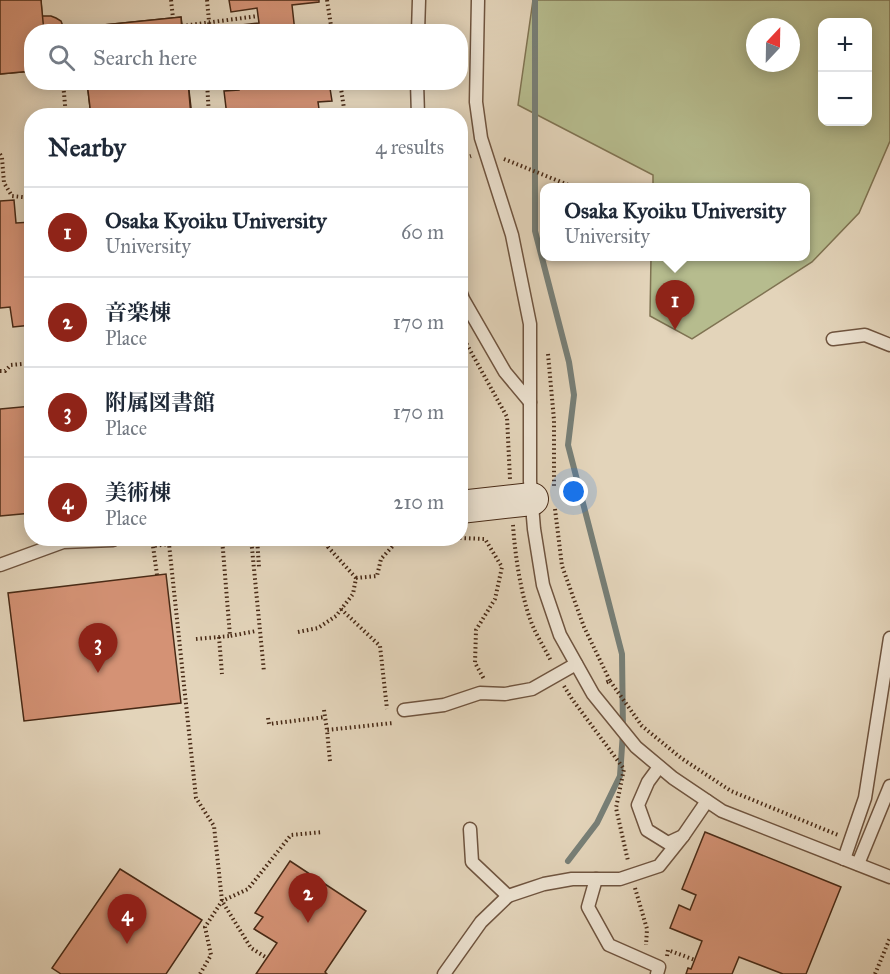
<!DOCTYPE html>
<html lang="en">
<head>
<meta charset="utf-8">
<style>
	body { margin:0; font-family:"IM FELL Great Primer","Noto Serif JP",serif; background:#f6f6f7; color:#1f2937 }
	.controls { position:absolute; right:18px; top:18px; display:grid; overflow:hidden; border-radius:12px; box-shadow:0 3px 15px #0003 }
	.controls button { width:54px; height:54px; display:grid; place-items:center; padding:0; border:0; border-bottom:2px solid #e0e1e3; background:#fff; color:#1f2937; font:30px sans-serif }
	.compass { position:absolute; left:746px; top:18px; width:54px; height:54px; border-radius:50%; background:#fff; box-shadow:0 3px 15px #0003; rotate:22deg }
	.you { position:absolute; left:574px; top:492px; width:21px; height:21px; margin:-15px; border:4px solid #fff; border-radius:50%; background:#1a73e8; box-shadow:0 0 0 9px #1a73e833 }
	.badge { display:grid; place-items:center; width:39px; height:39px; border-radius:50%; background:#8f2418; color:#fff; font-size:20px; font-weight:700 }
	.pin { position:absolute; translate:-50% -50px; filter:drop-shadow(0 2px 3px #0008) }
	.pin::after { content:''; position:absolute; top:32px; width:21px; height:18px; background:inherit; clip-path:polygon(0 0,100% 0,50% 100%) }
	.popup { position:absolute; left:540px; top:183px; width:270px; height:78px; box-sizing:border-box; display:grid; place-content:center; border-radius:12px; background:#fff; filter:drop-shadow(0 2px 4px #0005); font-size:20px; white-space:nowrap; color:#747a83 }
	.popup b { font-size:22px; color:#1f2937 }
	.popup::after { content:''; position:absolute; left:50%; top:100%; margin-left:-12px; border:12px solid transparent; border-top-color:#fff }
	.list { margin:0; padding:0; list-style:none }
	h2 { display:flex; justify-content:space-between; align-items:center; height:78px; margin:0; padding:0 24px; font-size:26px }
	h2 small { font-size:20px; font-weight:400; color:#747a83 }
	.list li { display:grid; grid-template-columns:39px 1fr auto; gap:18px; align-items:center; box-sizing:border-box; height:90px; padding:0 24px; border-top:2px solid #e0e1e3 }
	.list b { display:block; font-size:22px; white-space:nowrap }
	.list p { margin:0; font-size:20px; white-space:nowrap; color:#747a83 }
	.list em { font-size:20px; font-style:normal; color:#747a83 }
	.icon { flex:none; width:33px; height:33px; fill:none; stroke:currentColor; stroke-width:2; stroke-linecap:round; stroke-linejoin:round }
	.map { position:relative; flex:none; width:890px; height:974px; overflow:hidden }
	.search { position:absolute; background:#fff; box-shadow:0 3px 15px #0003; left:24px; top:24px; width:444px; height:66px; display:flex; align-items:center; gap:15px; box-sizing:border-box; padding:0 21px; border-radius:24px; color:#747a83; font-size:22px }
	.panel { position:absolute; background:#fff; box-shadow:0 3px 15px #0003; left:24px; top:108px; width:444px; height:438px; border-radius:24px }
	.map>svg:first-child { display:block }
</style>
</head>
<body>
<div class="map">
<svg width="890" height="974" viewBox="0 0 890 974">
	<rect width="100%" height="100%" fill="#e3d4ba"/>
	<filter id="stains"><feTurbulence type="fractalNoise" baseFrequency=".00333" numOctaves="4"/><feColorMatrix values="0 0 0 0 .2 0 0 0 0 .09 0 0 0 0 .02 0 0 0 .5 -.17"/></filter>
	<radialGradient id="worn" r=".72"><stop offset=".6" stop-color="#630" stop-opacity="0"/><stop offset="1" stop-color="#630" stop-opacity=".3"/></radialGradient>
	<path fill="#b6bc8e" stroke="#7f7352" stroke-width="1.5" fill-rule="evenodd" d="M533,0H890V141L859,213L812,262L692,339L650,316L651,257L806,256V188L653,187V175L518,105ZM822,22H868V122H822ZM755,27H791V63H755Z"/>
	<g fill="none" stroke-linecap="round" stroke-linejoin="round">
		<path stroke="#777f77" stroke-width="6" d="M535,0V231L569,362L574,395L568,445L622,654L623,732L620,776L597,823L568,861"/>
	</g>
	<g fill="#d49275" stroke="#482a16" stroke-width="1.5">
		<path d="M0,0H41L42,16H51L56,18L61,21L64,29L181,17L183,32H32V71L0,74Z"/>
		<path d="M0,0H41L44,32H32V71L0,74Z"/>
		<path d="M229,0H319V2L292,5L295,32H233V26L259,23L257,8L231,12Z"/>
		<path d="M181,17L182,32H64V29Z"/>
		<path d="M87,82H188L192,116H91Z"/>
		<path d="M87,82H188L191,116H91Z"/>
		<path d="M239,82H329L332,101L318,102L320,116H227L224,91L239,90Z"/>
		<path d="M14,200L16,223L32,222V325L13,327L10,307L0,308V201Z"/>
		<path d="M32,406V513L0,516V409Z"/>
		<path d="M166,574L181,703L24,721L8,593Z"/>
		<path d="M705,832L841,887L806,974H783L739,957L732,974H686L688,968L691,969L702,941L670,928L679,905L690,910L696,895L682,889Z"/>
		<path d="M290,861L366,911L325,972L327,974H256L277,943L254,929L263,917L255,913Z"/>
		<path d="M120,869L202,920L166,974H61L52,968Z"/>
	</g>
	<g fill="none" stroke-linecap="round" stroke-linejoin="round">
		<defs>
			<g id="lane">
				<path d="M478,0L476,102L481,138L512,235L530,324V481L534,529L543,585L560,635L593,694L636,747L673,778L722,811L890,877"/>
				<path d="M418,32L419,0"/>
				<path d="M417,82L418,116"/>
				<path d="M460,291L463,299L505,372L530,402"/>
				<path d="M833,339L865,335L890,345"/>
				<path d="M0,565L63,542L113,540"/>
				<path d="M404,710L444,705L480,693L505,694L532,689L576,664"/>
				<path d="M659,767L648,782L638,805L647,830L668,843L683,836L707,801"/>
				<path d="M470,829L472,862L508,896L544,884L572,879H620L659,866L683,836"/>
				<path d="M844,859L865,798L890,638"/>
				<path d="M858,864L890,786"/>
				<path d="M596,879L588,907L609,945L659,967L657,974"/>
				<path d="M444,974L481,922L508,896"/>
			</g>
			<path id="secondary" d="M460,507L532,499"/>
		</defs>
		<use href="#lane" stroke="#6f543f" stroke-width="15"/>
		<use href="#secondary" stroke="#482a16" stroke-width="34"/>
		<g stroke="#482a16" stroke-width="4" stroke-dasharray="1.5 3" stroke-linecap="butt">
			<path d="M171,0L173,18"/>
			<path d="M207,0L210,32"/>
			<path d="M327,0L332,32"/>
			<path d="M63,82L66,116"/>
			<path d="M207,82L209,116"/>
			<path d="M340,82L345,115L340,116"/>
			<path d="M0,154L2,158L4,183L12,196L32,198"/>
			<path d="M504,159L576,188"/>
			<path d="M460,234H462V159L471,156"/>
			<path d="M460,332L507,417L510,479"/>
			<path d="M548,354L554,420V487"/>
			<path d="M0,371H5L11,365L32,363"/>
			<path d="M555,509L562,566L584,627L610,681L605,683"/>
			<path d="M513,525C515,556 522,604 535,631C540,641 546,651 551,661"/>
			<path d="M152,538L153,546"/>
			<path d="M216,538L169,544L196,798L214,826L222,901L251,948L267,958"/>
			<path d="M222,538L230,636L256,631"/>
			<path d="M251,538L264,672"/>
			<path d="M257,538L259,567"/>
			<path d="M326,538L328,547L356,578"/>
			<path d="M460,538L485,539L502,567L495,599L476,630L475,663L484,679"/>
			<path d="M157,575L153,546L169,544"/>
			<path d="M356,578L377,576L381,559L400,538"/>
			<path d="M341,609L380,646L387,709"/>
			<path d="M298,632L318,628L336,616L353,594L356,578"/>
			<path d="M219,637L222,674"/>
			<path d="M196,639L230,636"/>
			<path d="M610,681L642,726L681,758L731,791L838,835"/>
			<path d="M564,686L572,699L624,769L616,808L628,861"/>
			<path d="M324,710L327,730"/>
			<path d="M268,718L269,724L325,717"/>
			<path d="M330,761L327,730L393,723"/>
			<path d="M635,888L647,929L646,945"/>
			<path d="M667,956L668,950L695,960"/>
			<path d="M200,974L211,955L205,927L222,901L248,889L291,835L323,832"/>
			<path d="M875,974L890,938"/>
		</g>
		<use href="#lane" stroke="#ede3d2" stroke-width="12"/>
		<use href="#secondary" stroke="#ede3d2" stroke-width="32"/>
		<path stroke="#482a16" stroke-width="4" stroke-dasharray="1.5 3" stroke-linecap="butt" d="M182,26L258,16"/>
	</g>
	<rect width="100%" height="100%" filter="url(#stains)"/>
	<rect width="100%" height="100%" fill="url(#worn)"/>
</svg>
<div class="controls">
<button>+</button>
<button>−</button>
</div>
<svg class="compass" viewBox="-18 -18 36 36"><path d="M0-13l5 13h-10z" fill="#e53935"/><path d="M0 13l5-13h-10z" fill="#747a83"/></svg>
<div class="you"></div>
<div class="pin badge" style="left:675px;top:330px">1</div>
<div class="popup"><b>Osaka Kyoiku University</b>University</div>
<div class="pin badge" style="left:308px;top:923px">2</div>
<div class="pin badge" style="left:98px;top:673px">3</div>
<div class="pin badge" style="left:127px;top:944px">4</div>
<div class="search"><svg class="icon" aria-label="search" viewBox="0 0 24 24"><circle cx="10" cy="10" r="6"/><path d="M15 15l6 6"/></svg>Search here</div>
<section class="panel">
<h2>Nearby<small>4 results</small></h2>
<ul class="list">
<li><span class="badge">1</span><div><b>Osaka Kyoiku University</b><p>University</p></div><em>60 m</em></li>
<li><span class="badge">2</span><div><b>音楽棟</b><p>Place</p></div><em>170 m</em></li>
<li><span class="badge">3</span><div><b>附属図書館</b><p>Place</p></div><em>170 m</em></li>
<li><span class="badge">4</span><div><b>美術棟</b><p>Place</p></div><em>210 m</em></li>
</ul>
</section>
</div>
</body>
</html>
